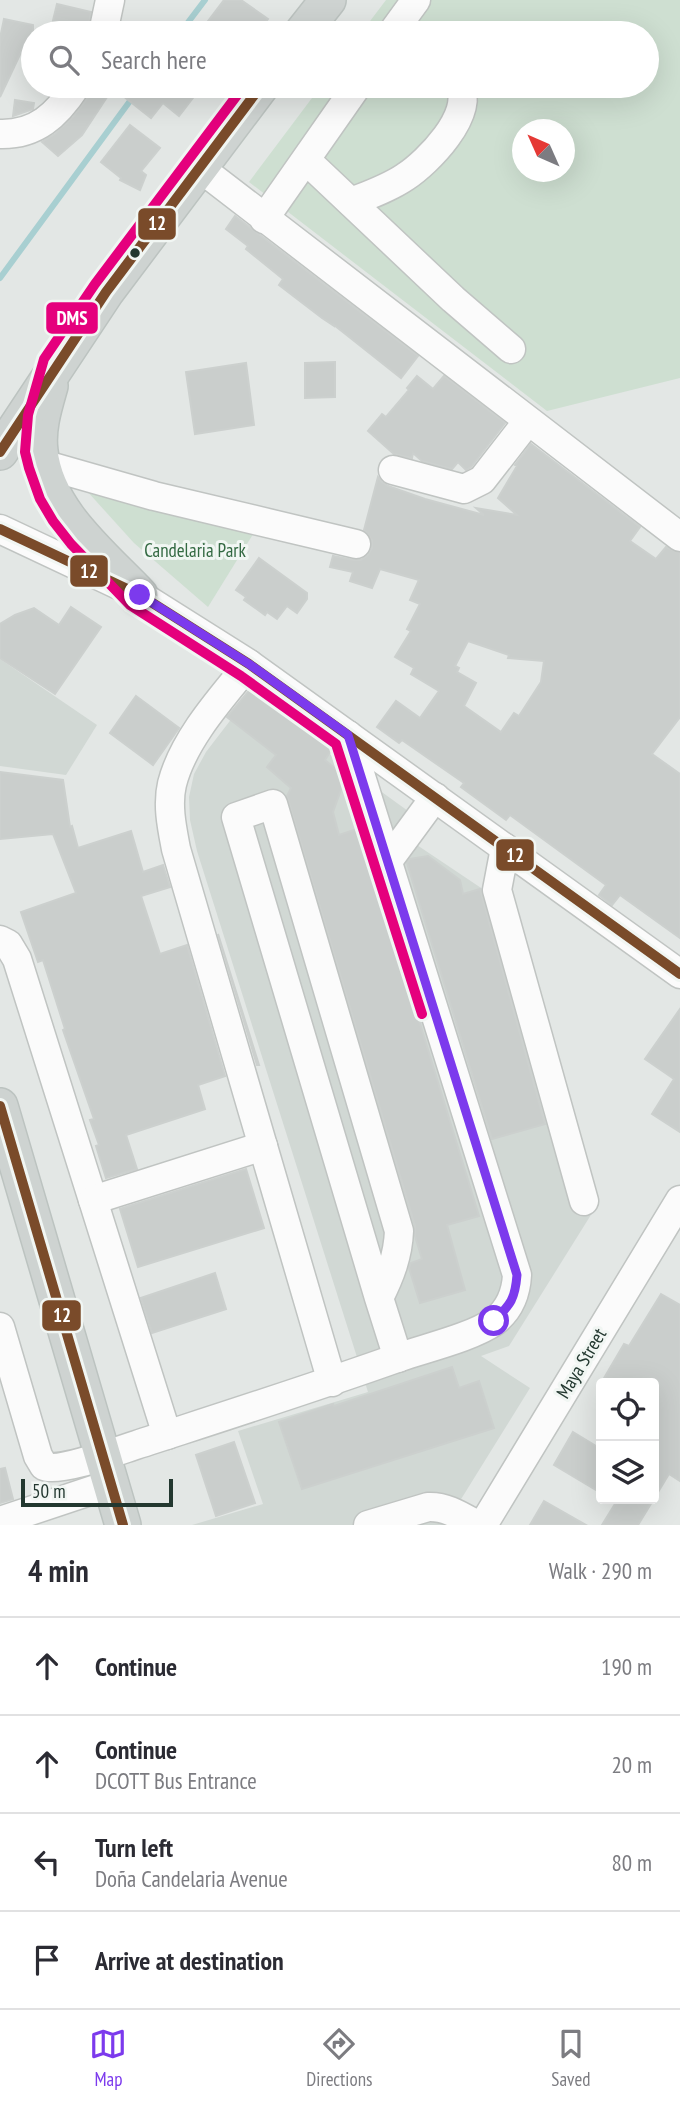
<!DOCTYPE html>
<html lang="en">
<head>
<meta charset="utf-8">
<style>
	body { margin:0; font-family:"PT Sans Narrow",sans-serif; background:#f2f2f3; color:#2b2b33 }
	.controls { position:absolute; right:21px; bottom:21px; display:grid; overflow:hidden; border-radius:7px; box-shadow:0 7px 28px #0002 }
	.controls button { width:63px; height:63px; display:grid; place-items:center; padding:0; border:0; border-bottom:2px solid #e1e1e2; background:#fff; color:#2b2b33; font:35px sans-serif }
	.compass { position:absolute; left:512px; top:119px; width:63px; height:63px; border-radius:50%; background:#fff; box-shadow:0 7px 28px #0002; rotate:315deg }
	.scale { position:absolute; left:21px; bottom:18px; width:152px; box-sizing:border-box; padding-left:7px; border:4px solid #233830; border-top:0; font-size:19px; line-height:24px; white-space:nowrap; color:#233830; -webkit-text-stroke:5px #f1f6f3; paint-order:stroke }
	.stop { position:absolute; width:21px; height:21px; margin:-16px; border:5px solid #7c3aed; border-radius:50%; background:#fff }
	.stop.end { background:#7c3aed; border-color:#fff; box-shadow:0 2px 7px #0008 }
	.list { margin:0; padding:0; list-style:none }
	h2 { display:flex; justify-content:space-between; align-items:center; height:91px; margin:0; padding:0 28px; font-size:30px }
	h2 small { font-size:23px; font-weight:400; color:#7c7c81 }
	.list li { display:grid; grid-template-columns:46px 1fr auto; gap:21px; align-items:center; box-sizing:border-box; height:98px; padding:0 28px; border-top:2px solid #e1e1e2 }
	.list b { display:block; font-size:26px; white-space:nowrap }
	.list p { margin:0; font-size:23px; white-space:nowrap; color:#7c7c81 }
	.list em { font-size:23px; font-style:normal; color:#7c7c81 }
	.icon { flex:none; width:38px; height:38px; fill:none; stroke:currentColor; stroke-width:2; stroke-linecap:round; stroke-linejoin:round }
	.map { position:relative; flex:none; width:680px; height:1525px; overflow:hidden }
	.search { position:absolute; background:#fff; box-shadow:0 7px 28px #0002; left:21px; right:21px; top:21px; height:77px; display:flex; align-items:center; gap:18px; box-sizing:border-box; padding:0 24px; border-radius:38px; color:#7c7c81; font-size:26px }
	.sheet { height:483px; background:#fff }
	nav { display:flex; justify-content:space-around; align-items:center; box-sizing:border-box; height:98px; border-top:2px solid #e1e1e2; background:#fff; font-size:19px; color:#7c7c81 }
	nav a { display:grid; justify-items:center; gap:4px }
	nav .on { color:#7c3aed }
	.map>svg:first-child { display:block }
</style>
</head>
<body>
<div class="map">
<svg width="680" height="1525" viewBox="0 0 680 1525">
	<rect width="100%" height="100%" fill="#e3e7e5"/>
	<g fill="#d1d8d4">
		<path d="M0,659L97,725L66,775L0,766Z"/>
		<path d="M249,696L426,824L414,843L508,906L594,1210L509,1346L481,1356L530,1388L445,1525H192L263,1504L238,1431L368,1392L197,851L190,820L189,797L194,774L206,752Z"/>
	</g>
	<g fill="#cedfd1" fill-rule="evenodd">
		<path d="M386,0H680V378L547,411L249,182L321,86H647V33H361ZM522,130H564V172H522Z"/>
		<path d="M77,480L255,531L208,607L134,543Z"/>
	</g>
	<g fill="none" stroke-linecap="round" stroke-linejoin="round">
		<g stroke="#a8cfd1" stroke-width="6">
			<path d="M180,33L205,0"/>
			<path d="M0,278L141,86"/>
		</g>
	</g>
	<g fill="#cacecc" stroke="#ccd0ce" stroke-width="2" fill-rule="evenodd">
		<path d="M224,0H241L268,19L258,33H199Z"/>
		<path d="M57,4L91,12L87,33H50Z"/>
		<path d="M4,19L33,25V48L24,46L0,97V38Z"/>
		<path d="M92,86H202L179,116L163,103L151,118L113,88L82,135L58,156L42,142L55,134L73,117L90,95Z"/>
		<path d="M15,100L34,103L33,109L13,116Z"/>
		<path d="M130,125L160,148L141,171L146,175L140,190L120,180L121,178L101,162Z"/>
		<path d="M235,216L418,356L401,378L334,325V326L322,318L279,285L283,279L246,249L248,246L226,229Z"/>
		<path d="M335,362V397L305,398V363Z"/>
		<path d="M246,363L254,425L195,434L186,372Z"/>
		<path d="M417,376L433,389L444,376L505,423L471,467L466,470L458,462L452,469L422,461L413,453L412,458L394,454L368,431L382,414L386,417L409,390L407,388Z"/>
		<path d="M531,444L640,527L630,541L656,559L666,547L680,553V717L652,754L680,774V938L620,895L612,905L599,895L606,885L510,815L506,820L461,787L464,783L402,740L399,743L377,727L396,701L420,718L439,691L411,674L414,668L395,657L411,631L407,629L420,604L410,600L419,580L380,569L372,588L350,581L353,572L330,567L333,556L353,560H361L368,555L372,548V540L364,530L378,477L382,482L388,486L425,499L484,515L476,508L517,515L498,498L517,466L515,465ZM468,641L509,655L508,658L544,661L541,682L519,716L514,713L501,732L464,706L476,683L457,672L459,668L455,666Z"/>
		<path d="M259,558L307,593V599L297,613L287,606L277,619L267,612L265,615L244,600L246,597L236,590Z"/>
		<path d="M71,607L101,627L55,694L0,658V624L15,615L34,608L59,625Z"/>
		<path d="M252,687L334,746L325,760L338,771L342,787L333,812L339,835L360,828L479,1216L447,1225L465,1290L420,1303L409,1268L411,1263L422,1259L415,1236V1226L287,796L291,788L267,767L276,755L227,717Z"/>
		<path d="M136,696L179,728L153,765L110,733Z"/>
		<path d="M0,772L63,780L70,827L72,826L78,848L131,831L143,872L163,865L170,887L141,896L160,954L187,945L225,1076L198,1085L205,1109L126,1135L137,1169L106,1178L96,1146L99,1145L90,1120L94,1119L63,1030L65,1029L43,960L38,962L21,912L76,893L53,834L0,839Z"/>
		<path d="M428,856L460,880L463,894L480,889L545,1124L492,1139L407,863L410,859Z"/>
		<path d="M218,934L259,1065H257Z"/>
		<path d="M680,1009V1132L652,1114L674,1079L645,1059Z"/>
		<path d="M246,1169L264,1228L138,1267L120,1209Z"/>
		<path d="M215,1273L226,1309L152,1333L141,1298Z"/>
		<path d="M661,1294L680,1305V1481L669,1474L638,1525H602L618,1499H654V1383H613L604,1378L624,1344L629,1346Z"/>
		<path d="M452,1367L459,1388L479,1381L494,1428L302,1489L279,1422L333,1404L334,1406Z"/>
		<path d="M573,1432L601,1449V1493L554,1465Z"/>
		<path d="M234,1442L255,1503L216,1516L196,1455Z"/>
		<path d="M5,1468L13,1499L0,1503V1469Z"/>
		<path d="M544,1501L586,1525H530Z"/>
	</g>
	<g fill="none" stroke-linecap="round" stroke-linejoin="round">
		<defs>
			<g id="minor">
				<path d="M103,33L110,0"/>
				<path d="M392,33L416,0"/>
				<path d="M0,134C36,135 57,115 76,86"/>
				<path d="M306,160L453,299L511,349"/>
				<path d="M200,168L680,537"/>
				<path d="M351,202C369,195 389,188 405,177C428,162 474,115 460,86"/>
				<path d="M264,219L357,86"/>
				<path d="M42,464L154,496L356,544"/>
				<path d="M393,470L464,489L482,480L528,421"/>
				<path d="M0,529L140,595L249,664L680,974"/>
				<path d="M249,664C221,698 183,740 172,784C167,805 172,828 176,849L332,1382"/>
				<path d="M505,848L497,890L584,1201"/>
				<path d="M388,861L435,797"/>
				<path d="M0,940L8,944L17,959L167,1435"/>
				<path d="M93,1200L263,1146"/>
				<path d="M379,1298C390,1276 398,1256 399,1231L273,804L236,817L379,1298L398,1358"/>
				<path d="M0,1327L38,1456L44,1466C58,1473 120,1450 136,1445C225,1416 313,1388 400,1357C426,1348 473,1337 495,1321C510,1309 516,1294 517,1275L348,735"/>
				<path d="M0,1521L111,1484"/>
				<path d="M368,1525L428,1507C446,1506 461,1516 477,1525"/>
				<path d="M483,1525L680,1200"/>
			</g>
			<g id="major">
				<path d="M302,33L328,0"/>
				<path d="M50,386C44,407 37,429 40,451C46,511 101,554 140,595"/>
				<path d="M0,452L106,292L261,86"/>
				<path d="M0,1106L123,1525"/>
			</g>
		</defs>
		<use href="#minor" stroke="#c0c4c2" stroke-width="31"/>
		<use href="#major" stroke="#bcc3c0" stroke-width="38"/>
		<use href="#minor" stroke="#fbfbfb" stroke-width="28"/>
		<use href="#major" stroke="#ced3d1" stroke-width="35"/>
		<defs>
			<g id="bus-1">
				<path d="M0,452L106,292L261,86"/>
				<path d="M0,529L140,595L249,664L680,974"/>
				<path d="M0,1106L123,1525"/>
			</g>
			<path id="bus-2" d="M244,86L95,284L44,359L28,415L25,452L29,468L40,499L53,521L71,544L130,605L241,676L336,744L422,1014"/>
		</defs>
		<use href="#bus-1" stroke="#f1f6f3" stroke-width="16"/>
		<use href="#bus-2" stroke="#f1f6f3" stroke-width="16"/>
		<use href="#bus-1" stroke="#7a4b2a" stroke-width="10"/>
		<use href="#bus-2" stroke="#e5007d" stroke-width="10"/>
	</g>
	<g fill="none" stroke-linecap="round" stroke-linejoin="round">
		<path stroke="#7c3aed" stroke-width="9" d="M140,595L249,664L348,735L517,1275C515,1299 511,1304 494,1321"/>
	</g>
	<circle fill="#233830" stroke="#f1f6f3" stroke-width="2.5" cx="135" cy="253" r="6"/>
	<g text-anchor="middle" stroke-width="6" stroke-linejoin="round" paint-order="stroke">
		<g font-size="19" fill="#336942" stroke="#f1f6f3">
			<text x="195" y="557">Candelaria Park</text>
		</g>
		<g font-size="19" fill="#233830" stroke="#f1f6f3">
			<text transform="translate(581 1363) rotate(-59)" y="7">Maya Street</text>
		</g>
	</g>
	<g stroke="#f1f6f3" stroke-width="2.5">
		<rect x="137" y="207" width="40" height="34" rx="7" fill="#7a4b2a"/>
		<rect x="45" y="301" width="54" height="34" rx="7" fill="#e5007d"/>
		<rect x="69" y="554" width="40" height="34" rx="7" fill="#7a4b2a"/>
		<rect x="495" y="838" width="40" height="34" rx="7" fill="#7a4b2a"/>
		<rect x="41" y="1299" width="41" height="33" rx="7" fill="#7a4b2a"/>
	</g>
	<g font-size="19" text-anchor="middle" font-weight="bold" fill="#fff">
		<text x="157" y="230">12</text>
		<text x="72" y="325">DMS</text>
		<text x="89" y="578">12</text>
		<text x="515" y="862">12</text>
		<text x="62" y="1322">12</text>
	</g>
</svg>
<div class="controls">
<button><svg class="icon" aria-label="locate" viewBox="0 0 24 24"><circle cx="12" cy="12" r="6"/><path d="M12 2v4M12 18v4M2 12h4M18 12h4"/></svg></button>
<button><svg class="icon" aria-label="layers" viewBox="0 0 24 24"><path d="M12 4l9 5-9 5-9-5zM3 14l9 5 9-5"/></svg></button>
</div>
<svg class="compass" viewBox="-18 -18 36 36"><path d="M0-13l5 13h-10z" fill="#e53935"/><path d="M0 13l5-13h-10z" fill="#7c7c81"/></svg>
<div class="scale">50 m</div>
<div class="stop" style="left:494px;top:1321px"></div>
<div class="stop end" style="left:140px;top:595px"></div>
<div class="search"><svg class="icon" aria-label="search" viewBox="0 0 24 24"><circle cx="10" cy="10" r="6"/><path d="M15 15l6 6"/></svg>Search here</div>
</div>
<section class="sheet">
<h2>4 min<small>Walk · 290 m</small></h2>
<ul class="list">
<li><svg class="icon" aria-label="ahead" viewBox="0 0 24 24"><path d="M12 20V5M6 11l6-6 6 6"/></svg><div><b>Continue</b></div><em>190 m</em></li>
<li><svg class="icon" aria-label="ahead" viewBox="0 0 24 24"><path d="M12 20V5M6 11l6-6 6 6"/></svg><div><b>Continue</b><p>DCOTT Bus Entrance</p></div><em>20 m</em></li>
<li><svg class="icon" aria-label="left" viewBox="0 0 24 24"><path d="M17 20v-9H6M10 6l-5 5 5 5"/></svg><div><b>Turn left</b><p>Doña Candelaria Avenue</p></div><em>80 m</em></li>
<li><svg class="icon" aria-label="arrive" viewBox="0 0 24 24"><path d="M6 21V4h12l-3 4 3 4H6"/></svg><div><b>Arrive at destination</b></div></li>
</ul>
</section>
<nav>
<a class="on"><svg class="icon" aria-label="map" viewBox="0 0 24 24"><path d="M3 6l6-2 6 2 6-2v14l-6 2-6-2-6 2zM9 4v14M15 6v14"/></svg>Map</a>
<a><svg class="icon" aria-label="directions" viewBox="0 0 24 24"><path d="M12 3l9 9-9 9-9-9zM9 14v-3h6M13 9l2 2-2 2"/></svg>Directions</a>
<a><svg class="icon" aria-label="saved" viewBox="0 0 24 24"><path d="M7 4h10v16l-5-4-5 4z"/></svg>Saved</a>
</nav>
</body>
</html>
